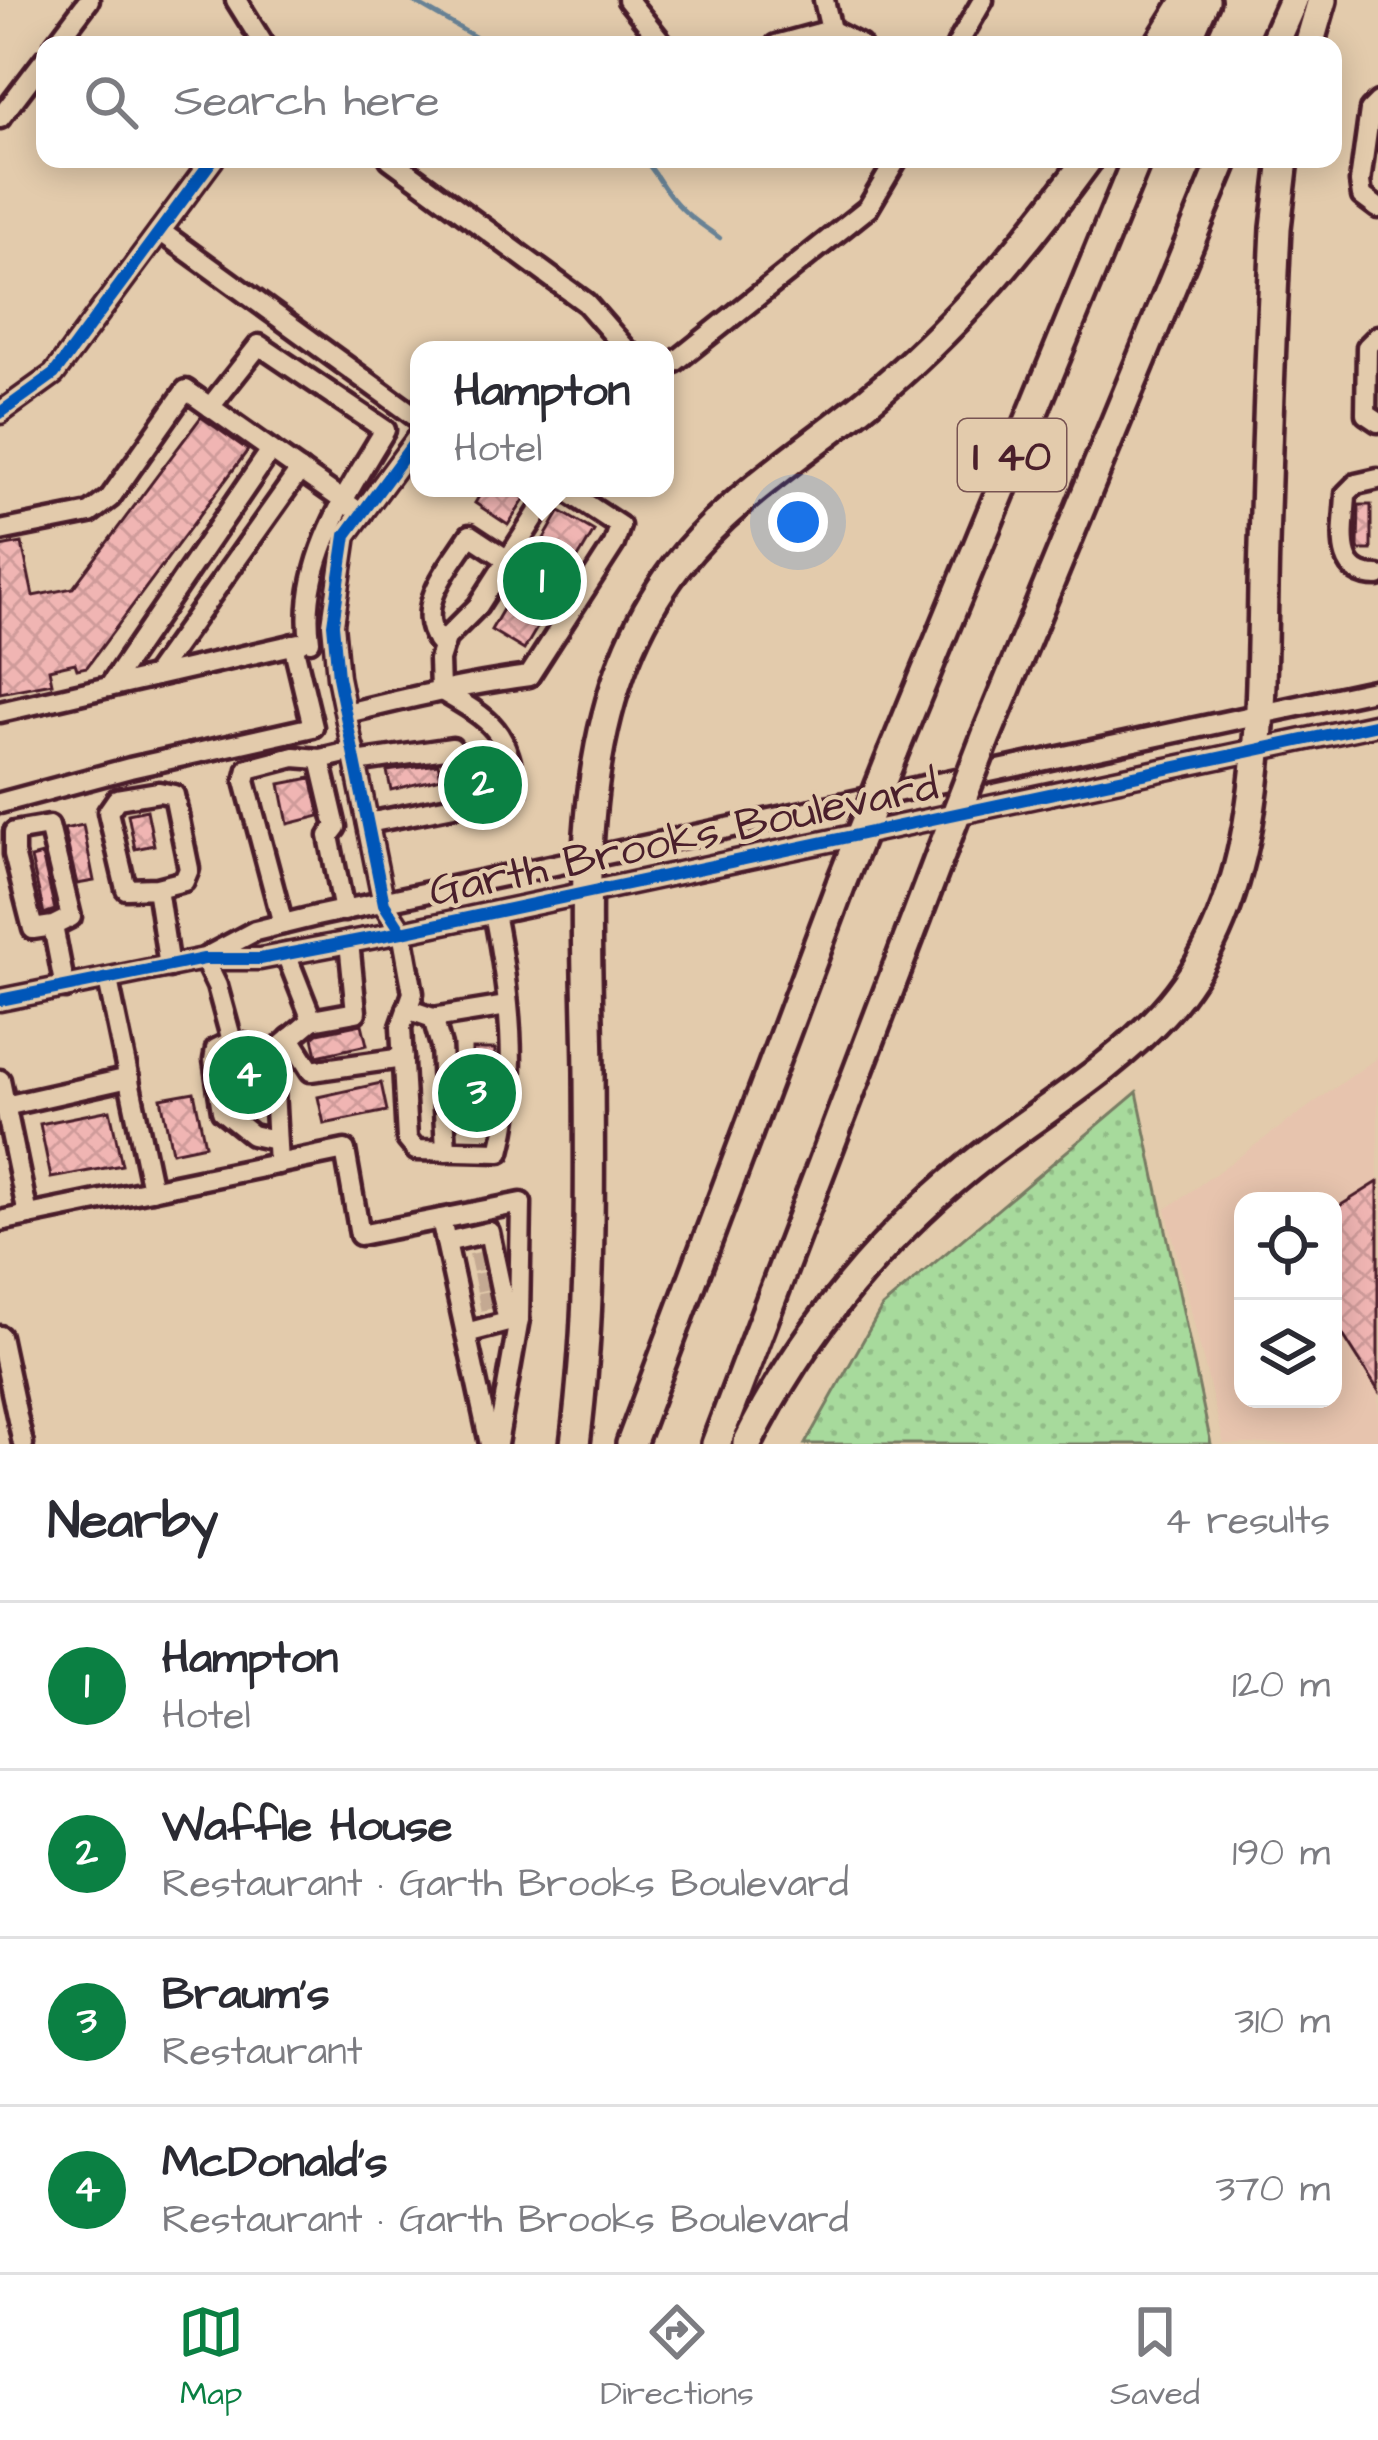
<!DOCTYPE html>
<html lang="en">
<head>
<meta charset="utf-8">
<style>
	body { margin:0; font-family:"Architects Daughter",sans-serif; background:#f2f2f3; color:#2b2b33 }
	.controls { position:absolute; right:36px; bottom:36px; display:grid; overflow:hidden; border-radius:24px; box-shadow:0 6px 30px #0003 }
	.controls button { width:108px; height:108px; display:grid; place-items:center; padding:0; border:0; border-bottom:3px solid #e1e1e2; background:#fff; color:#2b2b33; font:60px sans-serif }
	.you { position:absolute; left:798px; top:522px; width:42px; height:42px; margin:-30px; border:9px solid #fff; border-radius:50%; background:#1a73e8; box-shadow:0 0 0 18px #1a73e833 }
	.badge { display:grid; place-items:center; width:78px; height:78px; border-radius:50%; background:#0b8043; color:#fff; font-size:39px; font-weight:700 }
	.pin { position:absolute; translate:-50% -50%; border:6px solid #fff; box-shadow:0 3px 12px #0006 }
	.popup { position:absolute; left:410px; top:341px; width:264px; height:156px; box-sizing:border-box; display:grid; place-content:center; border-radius:24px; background:#fff; filter:drop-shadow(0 3px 9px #0005); font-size:39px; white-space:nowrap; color:#7c7c81 }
	.popup b { font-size:45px; color:#2b2b33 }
	.popup::after { content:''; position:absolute; left:50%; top:100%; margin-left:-24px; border:24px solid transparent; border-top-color:#fff }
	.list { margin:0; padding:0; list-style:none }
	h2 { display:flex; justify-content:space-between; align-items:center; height:156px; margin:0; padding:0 48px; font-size:51px }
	h2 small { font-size:39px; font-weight:400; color:#7c7c81 }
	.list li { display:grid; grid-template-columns:78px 1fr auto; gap:36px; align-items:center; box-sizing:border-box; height:168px; padding:0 48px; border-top:3px solid #e1e1e2 }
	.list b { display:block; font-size:45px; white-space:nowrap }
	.list p { margin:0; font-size:39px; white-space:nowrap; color:#7c7c81 }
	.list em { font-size:39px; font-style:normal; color:#7c7c81 }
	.icon { flex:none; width:66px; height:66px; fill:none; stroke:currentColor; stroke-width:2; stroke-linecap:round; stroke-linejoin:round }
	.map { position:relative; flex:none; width:1378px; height:1444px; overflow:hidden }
	.search { position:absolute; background:#fff; box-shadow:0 6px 30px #0003; left:36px; right:36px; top:36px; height:132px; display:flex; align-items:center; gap:30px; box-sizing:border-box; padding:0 42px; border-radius:24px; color:#7c7c81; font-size:45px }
	.sheet { height:828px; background:#fff }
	nav { display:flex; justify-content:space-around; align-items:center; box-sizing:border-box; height:168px; border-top:3px solid #e1e1e2; background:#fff; font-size:33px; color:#7c7c81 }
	nav a { display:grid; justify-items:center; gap:6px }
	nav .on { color:#0b8043 }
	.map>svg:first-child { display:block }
</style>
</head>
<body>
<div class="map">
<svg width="1378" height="1444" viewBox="0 0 1378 1444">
	<defs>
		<pattern id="grass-dots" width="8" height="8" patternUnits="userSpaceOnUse" patternTransform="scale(3)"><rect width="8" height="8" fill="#a7da9c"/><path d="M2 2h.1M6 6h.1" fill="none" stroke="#91bb87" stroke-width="1.8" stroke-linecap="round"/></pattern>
		<pattern id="building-cross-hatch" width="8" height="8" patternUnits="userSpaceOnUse" patternTransform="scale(3)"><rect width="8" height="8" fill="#f0b5b3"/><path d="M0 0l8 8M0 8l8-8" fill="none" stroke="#cf9b9a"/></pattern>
	</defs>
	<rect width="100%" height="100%" fill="#e3cbac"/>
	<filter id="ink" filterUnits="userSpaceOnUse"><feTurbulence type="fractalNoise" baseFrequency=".00833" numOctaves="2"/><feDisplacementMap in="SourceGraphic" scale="24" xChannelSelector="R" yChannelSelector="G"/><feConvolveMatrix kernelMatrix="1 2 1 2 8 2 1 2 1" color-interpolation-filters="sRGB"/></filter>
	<g filter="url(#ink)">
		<path fill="#e7c4ae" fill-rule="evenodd" d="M1378,1057V1444H1224L1166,1209ZM1243,1201H1333V1399H1243Z"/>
		<path fill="url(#grass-dots)" stroke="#787c64" stroke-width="3" d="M1137,1092L1211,1444H805L882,1307Z"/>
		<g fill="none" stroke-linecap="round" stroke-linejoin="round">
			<g stroke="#678295" stroke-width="4.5">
				<path d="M411,0L489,45"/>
				<path d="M643,159C656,171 661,186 673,199C686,215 703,226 720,238"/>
			</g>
		</g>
		<g fill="url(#building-cross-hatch)" stroke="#4a1f2b" stroke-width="3">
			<path d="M201,417L248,450L87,667L77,669L75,663L49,669L52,683L0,693V547L22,543L33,596L73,588Z"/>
			<path d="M484,488H524L529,492L508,525L475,503Z"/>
			<path d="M1359,505H1371V550H1359L1358,546Z"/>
			<path d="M560,511L594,531L524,650L491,630Z"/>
			<path d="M486,760L495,807L479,810L474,762Z"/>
			<path d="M438,764L441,778L391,790L387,771Z"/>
			<path d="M311,778L320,816L288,824L280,784Z"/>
			<path d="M147,810L154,845L135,849L128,814Z"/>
			<path d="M83,825L94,881L77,884L64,829Z"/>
			<path d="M42,855L55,910L44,914L31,858Z"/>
			<path d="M362,1024L367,1045L317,1056L313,1037L318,1033Z"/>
			<path d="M472,1049H495L493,1120H463V1112H459V1075H472Z"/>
			<path d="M381,1083L387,1111L324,1124L318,1097Z"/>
			<path d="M194,1092L205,1145L172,1152L161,1098Z"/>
			<path d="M110,1110L122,1165L51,1178L40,1124Z"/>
			<path d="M1378,1182V1390L1333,1319V1210Z"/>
		</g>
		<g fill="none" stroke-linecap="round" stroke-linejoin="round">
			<g stroke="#c4a992" stroke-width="18" stroke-dasharray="18 9" stroke-linecap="butt">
				<path d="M471,1263L485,1260"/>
				<path d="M475,1283L489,1280"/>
				<path d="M479,1302L494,1299"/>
			</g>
			<defs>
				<g id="minor">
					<path d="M236,0L264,45"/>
					<path d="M628,0L664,45"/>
					<path d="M824,0L831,30"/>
					<path d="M55,45L89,0"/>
					<path d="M776,45L831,30L860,45"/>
					<path d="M957,45L983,0"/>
					<path d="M1378,102L1370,110L1360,182L1362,196L1378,208"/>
					<path d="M0,118L45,59"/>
					<path d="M390,159L586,303L627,350"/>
					<path d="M160,231L419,419"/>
					<path d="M1378,336L1367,347L1366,414L1378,422"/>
					<path d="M665,365L675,362L868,208L897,159"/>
					<path d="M210,407L259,345L385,430C347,493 299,563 310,641"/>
					<path d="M0,413L54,374L213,159"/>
					<path d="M419,436L346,535L333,624L338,677L384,904L402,932L413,993L401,1027L407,1139L416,1150L500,1152C520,1076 509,989 494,913"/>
					<path d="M1378,479L1356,484L1346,494C1345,528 1332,576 1378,576"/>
					<path d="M0,531L90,513L110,498L186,390L362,514"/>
					<path d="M442,646C409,610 450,567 470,535L508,560"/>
					<path d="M154,676L300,470"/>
					<path d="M109,687L271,450"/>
					<path d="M440,690C495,722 507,729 516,794"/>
					<path d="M0,712L300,643"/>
					<path d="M347,713C408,698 467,684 529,676L614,544L620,526L565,490L546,500L478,606L446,638L439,660L440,690"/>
					<path d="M356,762L452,748C465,769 468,785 454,806L368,823"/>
					<path d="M0,803L130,768L313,727L293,644"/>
					<path d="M157,888L126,889L108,812L117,799L159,792L174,795L189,869L184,881L157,888L169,967"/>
					<path d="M344,911L329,836L336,827L320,759L354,751"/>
					<path d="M283,924L245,781L248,769L294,757L320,759"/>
					<path d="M53,926L33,929L14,854V832L49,826L71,917L53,926L65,988"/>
					<path d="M208,956L255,931L316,916L1378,689"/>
					<path d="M204,959L217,986L232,1041"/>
					<path d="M108,980L152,1190"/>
					<path d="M0,1000L204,959H260L402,932L1378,724"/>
					<path d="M407,1009L433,1018L441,1046L446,1151"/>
					<path d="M433,1018L507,1006"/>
					<path d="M312,1020L356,1012L349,942"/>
					<path d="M290,1038L311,1071L403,1058"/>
					<path d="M281,1046L312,1020L286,954"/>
					<path d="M0,1080L28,1215"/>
					<path d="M5,1106L129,1078"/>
					<path d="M275,1140L252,1135L222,1111L214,1060L216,1049L232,1041L272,1052L278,1164"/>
					<path d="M441,1219L490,1444"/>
					<path d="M0,1221L345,1150L360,1235L521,1203L519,1319L497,1444"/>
					<path d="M446,1242L489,1232L508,1322"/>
					<path d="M466,1333L519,1319"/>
					<path d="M0,1336L23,1444"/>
				</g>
				<g id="highway">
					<path d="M1159,45L1187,0"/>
					<path d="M1185,45L1205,0"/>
					<path d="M1273,45L1293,0"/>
					<path d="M1309,45L1322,0"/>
					<path d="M987,734L1224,159"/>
					<path d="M893,753L1137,159"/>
					<path d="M575,1444C591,1320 590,1197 589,1073C587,902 567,709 677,566C729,499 805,452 869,400C954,330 1024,247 1088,159"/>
					<path d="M631,1444L842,881"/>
					<path d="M716,1444L941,853"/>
					<path d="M747,1444C803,1330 886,1231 987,1153C1046,1108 1113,1068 1164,1012C1273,893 1259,696 1264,545C1267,439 1271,333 1276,228L1284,159"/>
				</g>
			</defs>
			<use href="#minor" stroke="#4a1f2b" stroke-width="27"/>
			<use href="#highway" stroke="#4a1f2b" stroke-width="36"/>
			<use href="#minor" stroke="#e3cbac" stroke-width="18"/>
			<use href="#highway" stroke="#e3cbac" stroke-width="27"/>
			<defs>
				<g id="highway-bridge">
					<path d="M941,853L987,734"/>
					<path d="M842,881L893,753"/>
				</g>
			</defs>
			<use href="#highway-bridge" stroke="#4a1f2b" stroke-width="36" stroke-linecap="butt"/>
			<use href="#highway-bridge" stroke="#e3cbac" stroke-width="27"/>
			<defs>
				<g id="cycleway">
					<path d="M0,413L54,374L213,159"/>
					<path d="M402,932L384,904L338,677L333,624L346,535L419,436"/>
					<path d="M0,1000L204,959H260L402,932L1378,724"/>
				</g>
			</defs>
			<use href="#cycleway" stroke="#e3cbac" stroke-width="20"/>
			<use href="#cycleway" stroke="#0057b8" stroke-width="12"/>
		</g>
	</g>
	<g text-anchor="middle" stroke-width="9" stroke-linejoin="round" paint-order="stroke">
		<rect fill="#e3cbac" stroke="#785352" stroke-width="3" x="958" y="419" width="108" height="72" rx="9"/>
		<g font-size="42" font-weight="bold" fill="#4a1f2b">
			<text x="1012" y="470">I 40</text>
		</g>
		<g font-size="45" fill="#4a1f2b" stroke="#e3cbac">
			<text transform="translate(683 836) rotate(-12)" y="16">Garth Brooks Boulevard</text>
		</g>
	</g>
</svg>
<div class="controls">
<button><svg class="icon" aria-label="locate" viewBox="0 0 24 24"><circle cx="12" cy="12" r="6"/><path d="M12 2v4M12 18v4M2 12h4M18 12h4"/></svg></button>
<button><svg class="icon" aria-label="layers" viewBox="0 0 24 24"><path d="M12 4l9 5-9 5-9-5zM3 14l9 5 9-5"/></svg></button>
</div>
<div class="you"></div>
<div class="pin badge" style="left:542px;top:581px">1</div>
<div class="popup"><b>Hampton</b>Hotel</div>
<div class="pin badge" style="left:483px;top:785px">2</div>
<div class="pin badge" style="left:477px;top:1093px">3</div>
<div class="pin badge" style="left:248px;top:1075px">4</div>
<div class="search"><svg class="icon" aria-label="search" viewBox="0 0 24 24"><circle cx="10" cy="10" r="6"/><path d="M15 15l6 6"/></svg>Search here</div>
</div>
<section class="sheet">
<h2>Nearby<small>4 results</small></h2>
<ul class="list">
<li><span class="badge">1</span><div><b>Hampton</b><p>Hotel</p></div><em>120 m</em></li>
<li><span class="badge">2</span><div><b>Waffle House</b><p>Restaurant · Garth Brooks Boulevard</p></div><em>190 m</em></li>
<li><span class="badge">3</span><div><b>Braum's</b><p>Restaurant</p></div><em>310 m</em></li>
<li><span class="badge">4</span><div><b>McDonald's</b><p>Restaurant · Garth Brooks Boulevard</p></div><em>370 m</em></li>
</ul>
</section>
<nav>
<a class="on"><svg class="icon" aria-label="map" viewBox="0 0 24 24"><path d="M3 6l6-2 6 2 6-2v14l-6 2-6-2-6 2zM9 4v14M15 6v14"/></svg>Map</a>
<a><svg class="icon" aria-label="directions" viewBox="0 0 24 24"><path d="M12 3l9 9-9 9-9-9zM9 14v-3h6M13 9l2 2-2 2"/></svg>Directions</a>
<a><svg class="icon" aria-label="saved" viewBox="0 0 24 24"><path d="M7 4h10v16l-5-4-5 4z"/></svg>Saved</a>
</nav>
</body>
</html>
